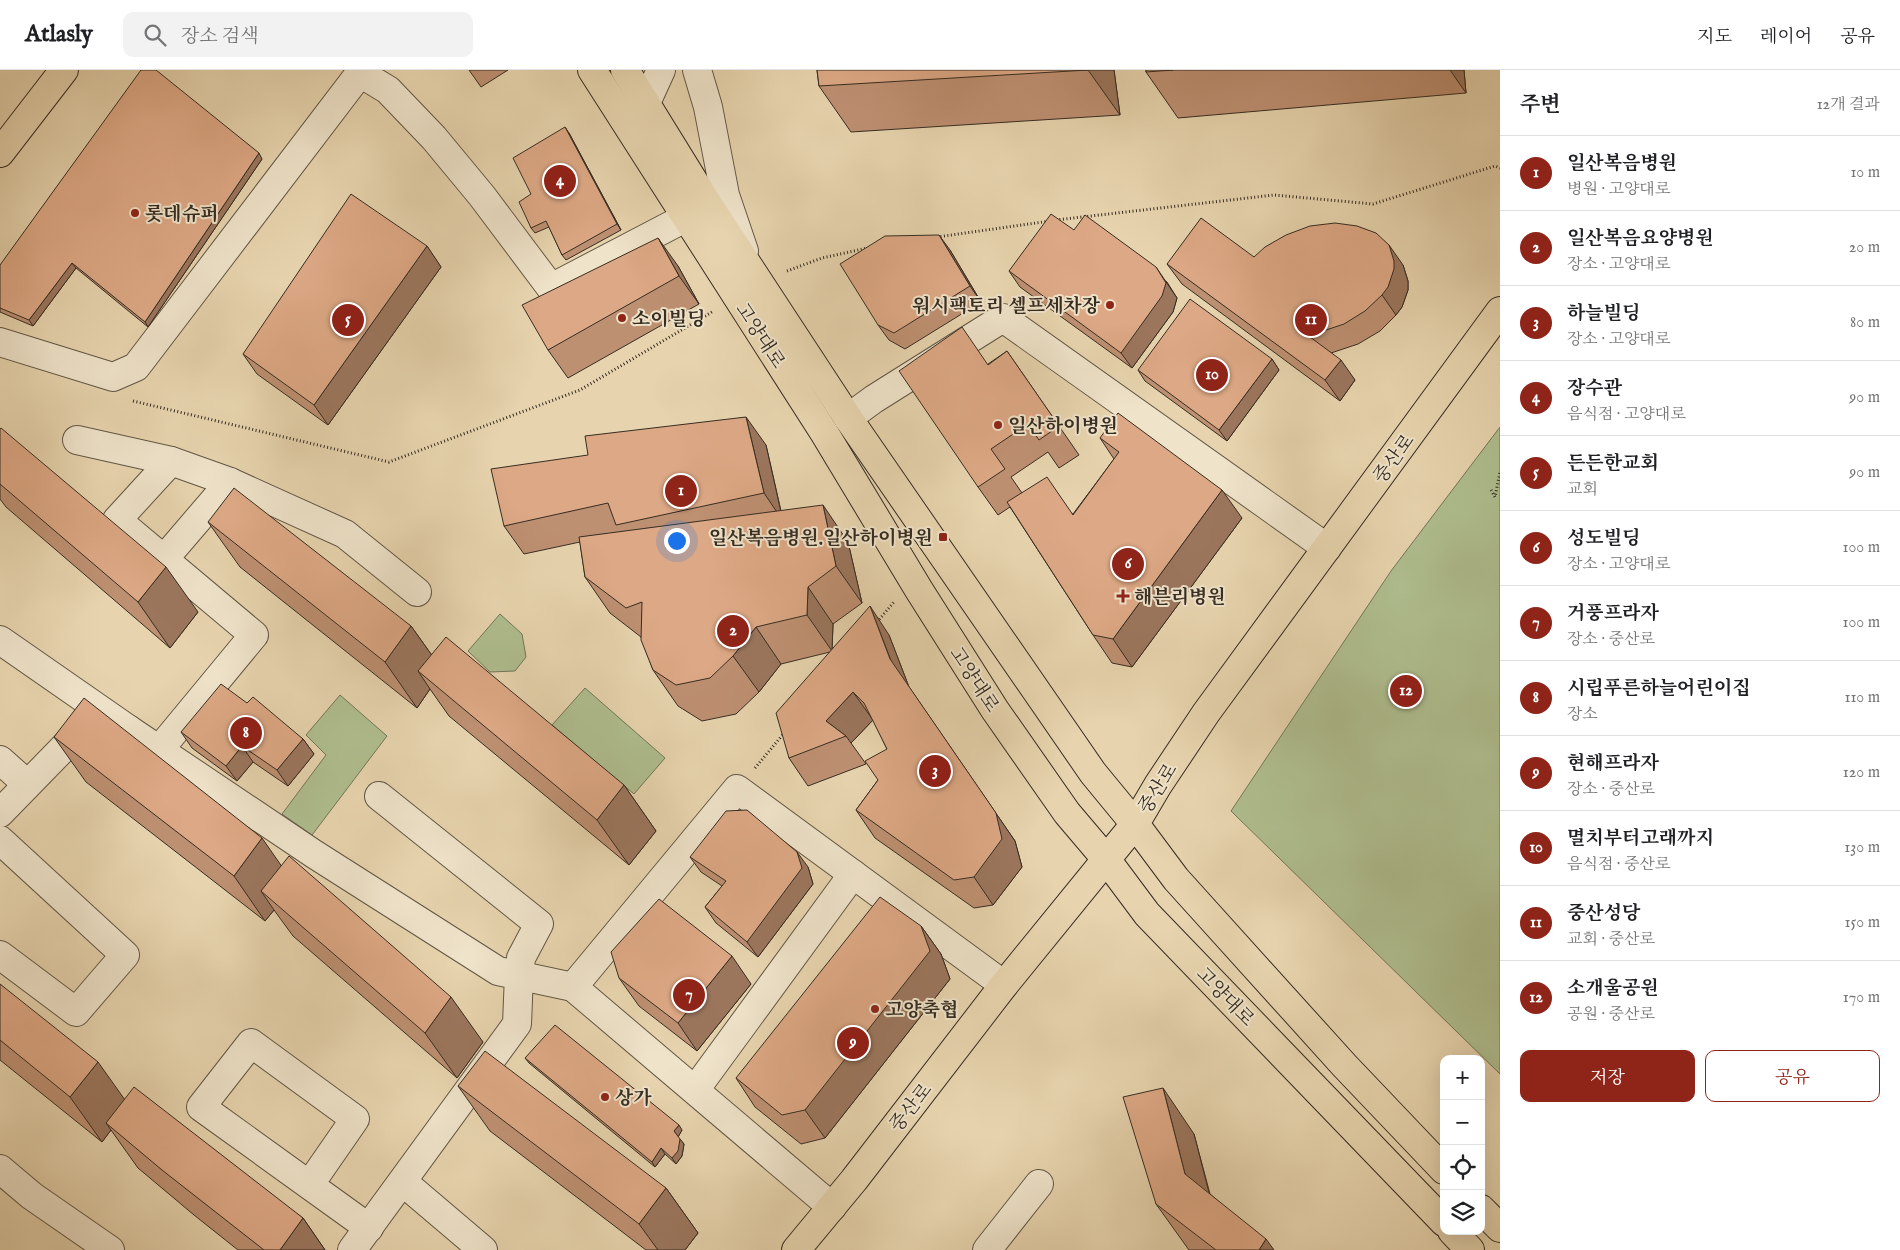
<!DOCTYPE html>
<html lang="ko">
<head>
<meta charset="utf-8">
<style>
	body { margin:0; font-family:"IM FELL English","Noto Serif KR",serif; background:#f2f2f2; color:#202124 }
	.controls { position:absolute; right:15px; bottom:15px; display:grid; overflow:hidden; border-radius:10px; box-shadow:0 5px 20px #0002 }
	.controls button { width:45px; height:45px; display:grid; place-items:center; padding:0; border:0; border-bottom:1px solid #e0e0e0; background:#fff; color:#202124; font:25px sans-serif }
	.you { position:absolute; left:676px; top:470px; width:18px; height:18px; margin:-12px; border:4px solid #fff; border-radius:50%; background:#1a73e8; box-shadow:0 0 0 8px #1a73e833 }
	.badge { display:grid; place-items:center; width:32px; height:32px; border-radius:50%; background:#8f2418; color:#fff; font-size:16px; font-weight:700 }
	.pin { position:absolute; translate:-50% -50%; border:2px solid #fff; box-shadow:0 1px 5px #0006 }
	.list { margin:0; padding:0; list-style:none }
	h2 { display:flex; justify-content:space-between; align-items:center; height:65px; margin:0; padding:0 20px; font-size:21px }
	h2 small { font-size:16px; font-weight:400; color:#757577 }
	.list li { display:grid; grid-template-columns:32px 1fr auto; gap:15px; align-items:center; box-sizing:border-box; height:75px; padding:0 20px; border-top:1px solid #e0e0e0 }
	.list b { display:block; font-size:19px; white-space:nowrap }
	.list p { margin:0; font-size:16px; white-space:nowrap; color:#757577 }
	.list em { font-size:16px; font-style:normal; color:#757577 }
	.actions { display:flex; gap:10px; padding:15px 20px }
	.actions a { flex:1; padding:11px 0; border:1px solid #8f2418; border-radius:10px; text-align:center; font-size:18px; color:#8f2418 }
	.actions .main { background:#8f2418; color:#fff }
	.icon { flex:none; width:28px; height:28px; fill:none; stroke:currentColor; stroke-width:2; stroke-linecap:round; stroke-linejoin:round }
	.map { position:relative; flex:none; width:1500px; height:1180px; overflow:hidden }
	header { display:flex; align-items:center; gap:30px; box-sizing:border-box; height:70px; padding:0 25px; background:#fff; border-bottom:1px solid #e0e0e0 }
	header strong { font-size:24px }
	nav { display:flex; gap:28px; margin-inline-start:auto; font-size:18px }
	.search { width:350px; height:45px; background:#f2f2f2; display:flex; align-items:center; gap:12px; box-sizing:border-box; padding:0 18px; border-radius:10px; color:#757577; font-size:19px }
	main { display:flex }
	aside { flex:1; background:#fff }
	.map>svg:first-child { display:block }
</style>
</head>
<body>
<header>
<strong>Atlasly</strong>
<div class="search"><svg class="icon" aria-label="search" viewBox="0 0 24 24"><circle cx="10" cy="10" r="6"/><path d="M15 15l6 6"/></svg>장소 검색</div>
<nav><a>지도</a><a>레이어</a><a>공유</a></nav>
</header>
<main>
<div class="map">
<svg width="1500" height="1180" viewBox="0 0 1500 1180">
	<rect width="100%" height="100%" fill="#e7d4ae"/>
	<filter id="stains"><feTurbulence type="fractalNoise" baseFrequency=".004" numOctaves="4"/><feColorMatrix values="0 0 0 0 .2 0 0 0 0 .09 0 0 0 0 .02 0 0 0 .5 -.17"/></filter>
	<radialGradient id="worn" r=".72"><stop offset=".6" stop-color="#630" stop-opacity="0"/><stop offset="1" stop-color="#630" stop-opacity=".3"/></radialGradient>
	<g fill="#afbe8f" stroke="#727658">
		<path d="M1500,357V1004L1231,741L1391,501Z"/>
		<path d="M500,544L522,564L526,587L515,601L490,602L468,581Z"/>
		<path d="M585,618L665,688L634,724L552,655Z"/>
		<path d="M340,625L387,666L312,765L282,744L326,685L306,665Z"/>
	</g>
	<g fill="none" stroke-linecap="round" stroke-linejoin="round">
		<defs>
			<g id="minor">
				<path d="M697,0L708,37L725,125L744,181"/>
				<path d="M628,46L646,33L661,0"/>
				<path d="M0,272L113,307L136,297L360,3L388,20L434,68L482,126L551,218L685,148"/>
				<path d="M848,348L874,329L1003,248L1327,478"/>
				<path d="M77,370L171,391L230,412L345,464L417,522"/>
				<path d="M164,489L230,412"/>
				<path d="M0,570L128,659"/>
				<path d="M159,680L254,565L117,450L171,391"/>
				<path d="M0,690L27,714"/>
				<path d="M0,743L75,666L128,659L314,784L498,901L573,917"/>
				<path d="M0,770L125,885L76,942L0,885"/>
				<path d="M695,1020L853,804"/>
				<path d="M0,1099L32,1126L110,1180"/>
				<path d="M403,1112L483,1180"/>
				<path d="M310,1114L355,1049L251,973L201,1037L369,1158"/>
				<path d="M832,1137L573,917L737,719L1004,915"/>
				<path d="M352,1180L517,954L519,905L521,888L539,854L379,726"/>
				<path d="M987,1180L1039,1114"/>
			</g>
			<g id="major">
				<path d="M592,0L825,364L919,520L995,640L1067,743L1106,789L1147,844L1444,1152"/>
				<path d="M625,0L709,136L848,348L1093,703L1135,754L1176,809L1344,995L1444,1100"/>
				<path d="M0,83L64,0"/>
				<path d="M1481,1139L1500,1158"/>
				<path d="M1452,1161L1470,1180"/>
				<path d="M796,1180L854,1110L1004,915L1135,754L1158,715L1206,643L1500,241"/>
			</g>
		</defs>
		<use href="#minor" stroke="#625745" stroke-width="30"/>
		<use href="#major" stroke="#362d22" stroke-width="30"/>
		<g stroke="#362d22" stroke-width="3" stroke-dasharray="1 2.5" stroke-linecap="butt">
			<path d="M1056,150L1274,125L1373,134L1495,96L1500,98"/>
			<path d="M937,167L1050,151"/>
			<path d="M787,201L822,188L867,178"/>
			<path d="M133,331L389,392L580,320L712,242"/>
			<path d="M1491,420L1495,427L1500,402"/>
			<path d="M877,552L894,532"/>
			<path d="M755,698L785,662"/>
		</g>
		<use href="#minor" stroke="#efe3ca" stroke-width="28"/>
		<use href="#major" stroke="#e7d4ae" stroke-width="28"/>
	</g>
	<g fill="#be9072" stroke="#362d22">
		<path d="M469,0H508L481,17Z"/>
		<path d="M817,0H1114L1120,45L851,62L819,16Z"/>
		<path d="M1146,0H1464L1466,23L1178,48L1146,2Z"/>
		<path d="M569,63L621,160L566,190L562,185L549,157L535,163L531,158V124Z"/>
		<path d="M262,89L148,257L76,198L33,256L0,242V195Z"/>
		<path d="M1074,160L1167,212L1177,228L1173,242L1132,298L1020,217L1009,201Z"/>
		<path d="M427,176L441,197L328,355L257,304L243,284Z"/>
		<path d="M950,180L981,232L905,279L889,270L878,255Z"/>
		<path d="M1254,187L1403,195L1408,211V220L1402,237L1396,245L1380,261L1358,274L1331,283L1355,310L1340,331L1182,214L1167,194Z"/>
		<path d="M678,196L699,234L568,308L548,280Z"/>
		<path d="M1007,281L1079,385L1059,398L1048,382L1011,407L1022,423L1073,444L1114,389L1100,368L1242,448L1132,597L1112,593L1093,565L1010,437L998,445L978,417L988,294Z"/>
		<path d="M1272,289L1279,300L1227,371L1145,311L1138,300Z"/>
		<path d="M0,359L198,542L170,578L6,437L0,429Z"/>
		<path d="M766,375L781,441L848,472L862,533L833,554L832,579L889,565L909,617L1015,771L1022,797L993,835L974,838L875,768L856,740L878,710L887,679L873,650L851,673L866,694L808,716L789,688L830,582L781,594L759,622L736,644L702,651L678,636L653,600L641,567L610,543L585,507L580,472L524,484L504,456Z"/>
		<path d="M208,452L411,556L431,584L624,715L656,761L629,795L449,646L430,619L417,638L240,497Z"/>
		<path d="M247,633L303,669L314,684L288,716L253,692L237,711L192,678L181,662Z"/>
		<path d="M54,667L281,796L483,972L457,1008L293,866L274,840L265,851L86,712Z"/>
		<path d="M690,787L808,797L813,814L758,887L716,853L705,837L722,816L701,802Z"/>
		<path d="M921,856L941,884L950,909L825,1068L801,1074L755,1037L736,1008Z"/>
		<path d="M619,908L751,914L697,981L639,936Z"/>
		<path d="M0,914L124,1029L303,1148L325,1180H238L194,1145L138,1098L111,1060L102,1072L0,990Z"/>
		<path d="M525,988L682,1060L678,1067L684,1074L682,1086L676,1094L665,1084L655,1097L529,993Z"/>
		<path d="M458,1016L666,1118L698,1163L685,1180H646L490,1061Z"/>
		<path d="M1194,1064L1210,1124L1274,1180H1189L1156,1134Z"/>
	</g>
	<g fill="#9b765d" stroke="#362d22">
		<path d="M1088,0H1114L1120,45Z"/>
		<path d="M1450,0H1464L1466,23Z"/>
		<path d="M565,57L569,63L621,160L617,154Z"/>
		<path d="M259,83L262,89L148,257L145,252Z"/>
		<path d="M939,165L950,180L981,232L970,216Z"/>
		<path d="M658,168L678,196L699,234L679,206Z"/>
		<path d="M1389,175L1403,195L1408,211V220L1402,237L1396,245L1382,225Z"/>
		<path d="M427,176L441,197L328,355L314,335Z"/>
		<path d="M72,193L76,198L33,256L29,250Z"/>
		<path d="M1156,197L1177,228L1173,242L1132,298L1121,283Z"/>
		<path d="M1272,289L1279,300L1227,371L1219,360Z"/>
		<path d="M1341,290L1355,310L1340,331L1325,310Z"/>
		<path d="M746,347L766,375L783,451L764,423Z"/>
		<path d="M1222,420L1242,448L1132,597L1113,569Z"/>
		<path d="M823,435L848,472L862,533L836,496Z"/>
		<path d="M166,497L198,542L170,578L138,532Z"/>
		<path d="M808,517L833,554L832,581L807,545Z"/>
		<path d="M870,536L889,565L909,617L1015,771L1022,797L993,835L974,807Z"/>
		<path d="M411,556L443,601H418L430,619L417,638L385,592Z"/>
		<path d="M756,557L781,594L759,622L733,586Z"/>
		<path d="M853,622L873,650L851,673L846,666L826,651Z"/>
		<path d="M303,669L314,684L288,716L277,700Z"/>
		<path d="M242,676L253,692L237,711L226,696Z"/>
		<path d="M624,715L656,761L629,795L597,750Z"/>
		<path d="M262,768L294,814L261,821L274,840L265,851L234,806Z"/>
		<path d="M797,782L808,797L813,814L758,887L747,872Z"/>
		<path d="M921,856L941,884L950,909L825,1068L805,1040Z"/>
		<path d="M732,886L751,914L697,981L678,953Z"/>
		<path d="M451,927L483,972L457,1008L425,963Z"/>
		<path d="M98,992L130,1037L106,1053L111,1060L102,1072L70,1027Z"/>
		<path d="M1163,1018L1194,1064L1216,1150L1185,1104Z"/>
		<path d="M679,1055L682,1060L678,1067L674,1061Z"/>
		<path d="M680,1069L684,1074L682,1086L676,1094L672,1088Z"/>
		<path d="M661,1078L665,1084L655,1097L652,1092Z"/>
		<path d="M666,1118L698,1163L685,1180H658L639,1154Z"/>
		<path d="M303,1148L325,1180H280Z"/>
		<path d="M1266,1169L1274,1180H1259Z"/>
	</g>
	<g fill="#dda885" stroke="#362d22">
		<path d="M141,0H156L259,83L145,252L72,193L29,250L0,238V195Z"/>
		<path d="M817,0H1088L819,16Z"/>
		<path d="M1146,0H1173L1146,2Z"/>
		<path d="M565,57L617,154L562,185L546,151L531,158L519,132L531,124L513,88Z"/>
		<path d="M351,124L427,176L314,335L243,284Z"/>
		<path d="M1051,144L1074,160L1085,145L1156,197L1166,213L1162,226L1121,283L1009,201Z"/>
		<path d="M1201,148L1254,187L1265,177L1286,165L1310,156L1335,153L1357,156L1376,163L1389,175L1394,191V199L1388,217L1382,225L1365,241L1344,254L1320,262L1306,264L1341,290L1325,310L1167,194Z"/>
		<path d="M939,165L970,216L894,263L878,255L840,194L885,166Z"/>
		<path d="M658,168L679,206L548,280L522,235Z"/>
		<path d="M1190,229L1272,289L1219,360L1138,300Z"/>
		<path d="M962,257L988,295L1007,281L1059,356L1039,370L1028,354L991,379L1005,399L978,417L899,301Z"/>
		<path d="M1118,343L1222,420L1113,569L1093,565L1007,432L1047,407L1073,445L1119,382L1100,368Z"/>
		<path d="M746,347L764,423L616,455L608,433L504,456L491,399L588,385L585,366Z"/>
		<path d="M1,358L166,497L138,532L0,414V359Z"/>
		<path d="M234,418L411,556L385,592L208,452Z"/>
		<path d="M823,435L836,496L808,517L807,545L756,557L733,586L710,608L676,615L653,600L641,570L642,532L626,538L585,507L579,467Z"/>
		<path d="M870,536L890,589L996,743L1002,769L974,807L954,810L856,740L878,710L865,691L887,679L864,633L853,622L826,651L846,666L789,688L776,643Z"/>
		<path d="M446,567L624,715L597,750L418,601Z"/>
		<path d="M221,614L247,633L253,627L303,669L277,700L242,676L226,696L181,662Z"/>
		<path d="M84,628L262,768L234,806L54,667Z"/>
		<path d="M747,740L797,782L802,798L747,872L705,837L726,811L690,787L726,741Z"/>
		<path d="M289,786L451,927L425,963L261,821Z"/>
		<path d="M880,827L921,856L930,881L805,1040L782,1045L736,1008Z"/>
		<path d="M659,829L732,886L678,953L619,908L611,882Z"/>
		<path d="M0,914L98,992L70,1027L0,970Z"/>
		<path d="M555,955L679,1055L674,1061L680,1069L678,1081L672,1088L661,1078L652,1092L525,988Z"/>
		<path d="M485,981L666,1118L639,1154L458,1016Z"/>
		<path d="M134,1017L303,1148L280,1180H264L162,1100L106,1053Z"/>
		<path d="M1163,1018L1185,1104L1266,1169L1259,1180H1216L1156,1134L1123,1027Z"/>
	</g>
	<g fill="#8f2418" stroke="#efe3ca" stroke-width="2">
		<circle cx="135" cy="143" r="5"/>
		<circle cx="1110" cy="235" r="5"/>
		<circle cx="622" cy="248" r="5"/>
		<circle cx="998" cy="355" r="5"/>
		<rect x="938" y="462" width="10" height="10" rx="2.5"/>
		<path d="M1120.5 518.5h5v5h5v5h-5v5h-5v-5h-5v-5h5z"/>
		<circle cx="875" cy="939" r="5"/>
		<circle cx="605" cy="1027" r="5"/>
	</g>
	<g text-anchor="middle" stroke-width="4" stroke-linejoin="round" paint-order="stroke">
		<g font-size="19" font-weight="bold" fill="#362d22" stroke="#efe3ca" text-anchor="start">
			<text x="145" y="150">롯데슈퍼</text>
			<text x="1100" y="242" text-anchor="end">워시팩토리 셀프세차장</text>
			<text x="632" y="255">소이빌딩</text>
			<text x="1008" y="362">일산하이병원</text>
			<text x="933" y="474" text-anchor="end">일산복음병원.일산하이병원</text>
			<text x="1134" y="533">해븐리병원</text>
			<text x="885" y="946">고양축협</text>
			<text x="615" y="1034">상가</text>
		</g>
		<g font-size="19" fill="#362d22" stroke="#efe3ca">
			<text transform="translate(761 265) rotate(57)" y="7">고양대로</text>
			<text transform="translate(1393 388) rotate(-54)" y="7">중산로</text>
			<text transform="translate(975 609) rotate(57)" y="7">고양대로</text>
			<text transform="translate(1157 718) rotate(-58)" y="7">중산로</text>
			<text transform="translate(1226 926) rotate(46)" y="7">고양대로</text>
			<text transform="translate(910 1037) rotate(-52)" y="7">중산로</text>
		</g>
	</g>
	<rect width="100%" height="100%" filter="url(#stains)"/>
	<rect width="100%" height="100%" fill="url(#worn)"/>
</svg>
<div class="controls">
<button>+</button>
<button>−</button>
<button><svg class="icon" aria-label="locate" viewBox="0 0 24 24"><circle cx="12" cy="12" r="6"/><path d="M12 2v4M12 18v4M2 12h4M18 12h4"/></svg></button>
<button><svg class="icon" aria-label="layers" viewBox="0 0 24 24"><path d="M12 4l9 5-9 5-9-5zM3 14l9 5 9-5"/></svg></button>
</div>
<div class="you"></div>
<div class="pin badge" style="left:681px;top:421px">1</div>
<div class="pin badge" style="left:733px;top:561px">2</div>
<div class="pin badge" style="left:935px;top:701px">3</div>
<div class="pin badge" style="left:560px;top:111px">4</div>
<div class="pin badge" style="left:348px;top:250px">5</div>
<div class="pin badge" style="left:1128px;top:494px">6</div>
<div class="pin badge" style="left:689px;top:925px">7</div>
<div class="pin badge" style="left:246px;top:663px">8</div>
<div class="pin badge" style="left:853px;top:973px">9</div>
<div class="pin badge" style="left:1212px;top:305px">10</div>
<div class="pin badge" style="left:1311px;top:250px">11</div>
<div class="pin badge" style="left:1406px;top:621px">12</div>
</div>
<aside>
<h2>주변<small>12개 결과</small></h2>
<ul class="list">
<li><span class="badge">1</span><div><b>일산복음병원</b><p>병원 · 고양대로</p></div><em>10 m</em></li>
<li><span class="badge">2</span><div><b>일산복음요양병원</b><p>장소 · 고양대로</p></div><em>20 m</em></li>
<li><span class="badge">3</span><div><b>하늘빌딩</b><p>장소 · 고양대로</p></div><em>80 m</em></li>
<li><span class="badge">4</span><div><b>장수관</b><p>음식점 · 고양대로</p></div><em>90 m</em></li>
<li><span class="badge">5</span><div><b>든든한교회</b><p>교회</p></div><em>90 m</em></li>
<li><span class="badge">6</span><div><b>성도빌딩</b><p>장소 · 고양대로</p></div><em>100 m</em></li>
<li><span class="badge">7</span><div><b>거풍프라자</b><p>장소 · 중산로</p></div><em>100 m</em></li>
<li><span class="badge">8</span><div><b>시립푸른하늘어린이집</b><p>장소</p></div><em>110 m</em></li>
<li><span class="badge">9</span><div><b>현해프라자</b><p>장소 · 중산로</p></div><em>120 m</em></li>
<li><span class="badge">10</span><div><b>멸치부터고래까지</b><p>음식점 · 중산로</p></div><em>130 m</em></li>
<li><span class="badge">11</span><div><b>중산성당</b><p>교회 · 중산로</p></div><em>150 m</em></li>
<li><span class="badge">12</span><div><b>소개울공원</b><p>공원 · 중산로</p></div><em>170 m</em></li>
</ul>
<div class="actions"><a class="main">저장</a><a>공유</a></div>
</aside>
</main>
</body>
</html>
